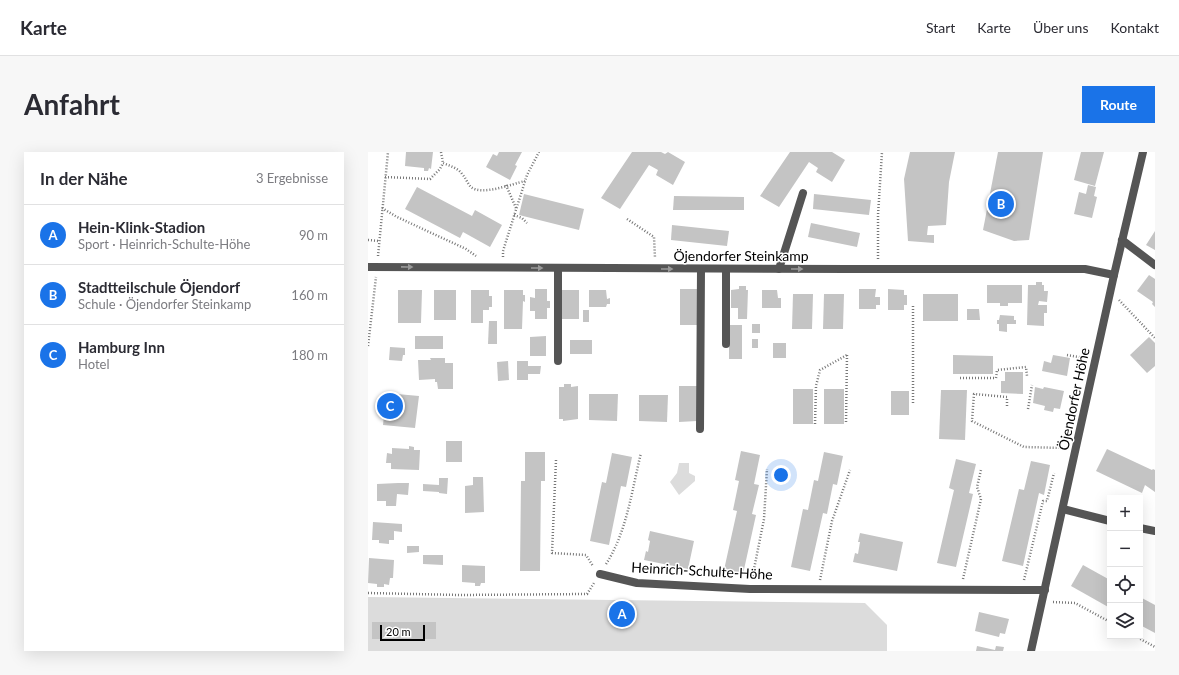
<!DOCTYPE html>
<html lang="de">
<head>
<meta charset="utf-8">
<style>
	body { margin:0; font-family:Lato,sans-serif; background:#f7f7f7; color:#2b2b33 }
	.controls { position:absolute; right:12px; bottom:12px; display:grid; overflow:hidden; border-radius:0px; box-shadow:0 4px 16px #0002 }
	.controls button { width:36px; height:36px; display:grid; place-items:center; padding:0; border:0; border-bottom:1px solid #e1e1e2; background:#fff; color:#2b2b33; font:20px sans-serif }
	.scale { position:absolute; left:12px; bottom:10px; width:45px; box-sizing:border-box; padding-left:4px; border:2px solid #000; border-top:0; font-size:11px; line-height:14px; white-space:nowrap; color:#000; -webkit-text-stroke:3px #fff; paint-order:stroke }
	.you { position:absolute; left:413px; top:323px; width:14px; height:14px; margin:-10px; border:3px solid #fff; border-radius:50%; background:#1a73e8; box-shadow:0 0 0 6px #1a73e833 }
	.badge { display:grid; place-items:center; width:26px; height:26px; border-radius:50%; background:#1a73e8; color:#fff; font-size:13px; font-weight:700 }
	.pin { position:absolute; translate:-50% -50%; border:2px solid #fff; box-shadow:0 1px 4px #0006 }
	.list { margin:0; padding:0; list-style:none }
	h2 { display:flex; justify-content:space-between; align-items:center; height:52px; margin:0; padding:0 16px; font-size:17px }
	h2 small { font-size:13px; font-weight:400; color:#7c7c81 }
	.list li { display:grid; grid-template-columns:26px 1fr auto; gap:12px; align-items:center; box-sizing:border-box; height:60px; padding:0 16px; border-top:1px solid #e1e1e2 }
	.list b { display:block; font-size:15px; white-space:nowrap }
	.list p { margin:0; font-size:13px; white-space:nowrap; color:#7c7c81 }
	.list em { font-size:13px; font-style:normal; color:#7c7c81 }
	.icon { flex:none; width:22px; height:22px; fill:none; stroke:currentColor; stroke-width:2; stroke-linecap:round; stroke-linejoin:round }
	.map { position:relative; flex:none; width:787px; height:499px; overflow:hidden; border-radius:0px }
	header { display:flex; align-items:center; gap:24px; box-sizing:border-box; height:56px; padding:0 20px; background:#fff; border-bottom:1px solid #e1e1e2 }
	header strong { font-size:19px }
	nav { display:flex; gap:22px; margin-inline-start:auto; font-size:14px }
	.intro { display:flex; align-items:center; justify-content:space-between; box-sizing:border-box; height:96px; padding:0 24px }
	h1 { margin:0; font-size:28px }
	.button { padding:10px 18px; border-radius:0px; background:#1a73e8; color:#fff; font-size:14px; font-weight:700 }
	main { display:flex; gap:24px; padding:0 24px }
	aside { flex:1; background:#fff; border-radius:0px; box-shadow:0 4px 16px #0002 }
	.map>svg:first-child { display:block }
</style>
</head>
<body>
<header>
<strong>Karte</strong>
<nav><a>Start</a><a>Karte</a><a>Über uns</a><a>Kontakt</a></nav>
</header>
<div class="intro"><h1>Anfahrt</h1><a class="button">Route</a></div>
<main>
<aside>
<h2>In der Nähe<small>3 Ergebnisse</small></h2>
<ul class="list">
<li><span class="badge">A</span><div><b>Hein-Klink-Stadion</b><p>Sport · Heinrich-Schulte-Höhe</p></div><em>90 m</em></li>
<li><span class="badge">B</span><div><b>Stadtteilschule Öjendorf</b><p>Schule · Öjendorfer Steinkamp</p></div><em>160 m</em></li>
<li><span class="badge">C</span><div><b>Hamburg Inn</b><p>Hotel</p></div><em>180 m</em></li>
</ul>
</aside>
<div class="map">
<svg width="787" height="499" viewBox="0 0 787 499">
	<rect width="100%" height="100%" fill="#fff"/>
	<g fill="#dcdcdc">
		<path d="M311,311H321V321L327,324V329L311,343L302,330L309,321Z"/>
		<path d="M0,445L497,451L519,473V499H0Z"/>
	</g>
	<g fill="#c4c4c4">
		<path d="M38,0H65L63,17L61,16L60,19H56V16L37,14Z"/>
		<path d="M131,0H154L147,13L149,14L142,28L118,15L125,2L129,4Z"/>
		<path d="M264,0H293L297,2L300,0L317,10L305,33L288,23L290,18L281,13L252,57L233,46Z"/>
		<path d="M422,0H464L477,8L464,30L448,20L450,16L441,10L411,55L392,44Z"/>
		<path d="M542,0H587L581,30L578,73L560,74L559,83H566V91L540,89L536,27Z"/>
		<path d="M630,0H675L661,88L646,89L615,78Z"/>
		<path d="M713,0H736L727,34L706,28Z"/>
		<path d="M720,33L728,35L726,44L729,45L724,66L706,62L711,40L718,42Z"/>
		<path d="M49,35L104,64L107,58L134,73L122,95L95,80L92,86L37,57Z"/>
		<path d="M156,42L216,57L211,78L151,63Z"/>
		<path d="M446,42L503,48L501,63L445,57Z"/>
		<path d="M306,44L376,45V58H305Z"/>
		<path d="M443,71L492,81L489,95L440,85Z"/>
		<path d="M304,73L361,79L359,94L303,88Z"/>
		<path d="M787,79V98L778,93Z"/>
		<path d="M781,123L787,127V155L784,152L785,150L769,139Z"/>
		<path d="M668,130H674V133H676V139H680L679,150L671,149L670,153H679V161H676V174L659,173L660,133H668Z"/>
		<path d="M619,133H654V151H640V154H632V151H619Z"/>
		<path d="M371,134H378V138H380L379,167H370V156H363V138L371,137Z"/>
		<path d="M167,137H179V149H182V156H179V167H167V159H162V145L167,146Z"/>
		<rect x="312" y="137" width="18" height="36"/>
		<path d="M491,137H508L507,145H512V153H508V157H491Z"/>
		<path d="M520,137L536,138V143H539V153H536V158H520Z"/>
		<path d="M30,138H54L53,171H30Z"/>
		<rect x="66" y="138" width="22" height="30"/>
		<path d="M103,138H121V144H124V155H121V158H115V171H103Z"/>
		<path d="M136,138H155V143H157V150L155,149L154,177H136Z"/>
		<rect x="194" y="138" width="17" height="29"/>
		<path d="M221,138H238L239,147L242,146V152H239L238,155H221Z"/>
		<path d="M394,138H409L410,146H413V156H394Z"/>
		<path d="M425,142H445L444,177H424Z"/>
		<path d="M456,142H476L475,177H455Z"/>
		<rect x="555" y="142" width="35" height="27"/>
		<path d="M599,157H611L612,168H599Z"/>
		<rect x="215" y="158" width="6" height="12"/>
		<path d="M632,163L646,164V168H648V172H639V180L631,179V172H629V168H631Z"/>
		<path d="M121,169H129V192H120Z"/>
		<rect x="384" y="172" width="8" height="9"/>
		<rect x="361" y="173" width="13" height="34"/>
		<rect x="47" y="184" width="28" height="13"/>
		<path d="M178,184V204H162V185Z"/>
		<path d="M781,185L787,191V214L779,221L762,203Z"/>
		<rect x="384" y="187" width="6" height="9"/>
		<rect x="202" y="188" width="22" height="14"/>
		<rect x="405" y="191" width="13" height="15"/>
		<path d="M22,195L37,196V203H35L34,209L21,208Z"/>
		<path d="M585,203L625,204V222H585Z"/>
		<path d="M685,203L702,206L699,224L674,219L676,209L683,211Z"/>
		<path d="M62,206H77V211H85V237H70L69,230H67V227L51,228L50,208H63Z"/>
		<path d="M140,209L141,228L130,229L129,210Z"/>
		<path d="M149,209H160V214H173L172,222H160V228H149Z"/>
		<path d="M637,220H655V242L633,241V229H637Z"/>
		<path d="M196,232H203V235L210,234V267L195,269V267H191V235H196Z"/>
		<path d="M311,234H329V269L311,270Z"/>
		<path d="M667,235L675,237L676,235L696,239L692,257L686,256L685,260L676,258L677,254L665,251Z"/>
		<rect x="425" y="237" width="20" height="35"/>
		<rect x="456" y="237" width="20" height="35"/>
		<path d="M573,238H599L597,288L571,287Z"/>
		<rect x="523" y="239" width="18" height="24"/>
		<path d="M18,241L51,244L47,276L15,273Z"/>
		<path d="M221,242H250L249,269L221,268Z"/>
		<path d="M271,243H300L299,270L271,269Z"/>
		<rect x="78" y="289" width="16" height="21"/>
		<path d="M41,294L46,295V298H52L51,318L23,317V311H18L19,301L24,302V296L41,297Z"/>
		<path d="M739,297L784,318L785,317L787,318V340L777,333L774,341L728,319Z"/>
		<path d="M373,299L392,303L386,332L391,333L384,362L388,363L375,422L356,418L369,359L365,358L371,329L367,328Z"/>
		<path d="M157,300H177V329H173L172,419H152L153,329H157Z"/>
		<path d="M456,300L475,304L469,333L465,332L459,362L455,361L442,419L423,415L435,357L440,358L446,328L450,329Z"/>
		<path d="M244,301L264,305L258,335L253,334L241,393L222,389L234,330L238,331Z"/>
		<path d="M588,307L608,312L601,341L605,342L588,415L569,411L586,338L581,336Z"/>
		<path d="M663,309L682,313L676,343L671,341L655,414L634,409L651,337L656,338Z"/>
		<path d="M105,325H115L116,360L97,361V334L105,333Z"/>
		<path d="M71,326H80L79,342L71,341V340L55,339V332L71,333Z"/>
		<path d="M30,331H41L40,343L29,342L28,354H18V349H9V332Z"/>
		<path d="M5,370L34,372V380L26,379V388H21V392L11,391V388H4Z"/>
		<path d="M282,379L326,389L320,417L276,408L278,399L280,400L282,389L280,388Z"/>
		<path d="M492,381L535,390L529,419L485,410L487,401L490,402L492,390H490Z"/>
		<path d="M39,394H51V400L39,401Z"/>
		<path d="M55,403H75V413L55,412Z"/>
		<path d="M1,406L26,408L25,426H22L21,433L16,432V435H9V432L0,431Z"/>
		<path d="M94,413L117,414V431H113L112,434H107V431L94,430Z"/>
		<path d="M715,413L742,428V456L703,434Z"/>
		<path d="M772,445L787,453V481L772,473Z"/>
		<path d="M611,460L641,467L637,482L632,481L631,485L607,479Z"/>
		<rect x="4" y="470" width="64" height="17"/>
		<path d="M609,494L627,498L628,494L636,495L635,499H608Z"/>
	</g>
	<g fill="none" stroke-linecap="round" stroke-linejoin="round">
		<g stroke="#777" stroke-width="2.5" stroke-dasharray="1 2" stroke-linecap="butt">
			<path d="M73,0L75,11"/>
			<path d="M17,25L62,27L72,17L75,11C82,14 90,16 94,22C98,26 99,31 103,35C114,44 144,32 157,29"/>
			<path d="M138,33L148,56"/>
			<path d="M14,56L29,65L98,97L108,104"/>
			<path d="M146,63L154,66L159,71"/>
			<path d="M259,67L286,85L287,106"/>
			<path d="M0,88L11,89"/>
			<path d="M10,104L20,0"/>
			<path d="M135,105V99L159,23L171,0"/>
			<path d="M510,107V63L514,0"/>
			<path d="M751,148L787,186"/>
			<path d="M545,154V252"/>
			<path d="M0,194L8,125"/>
			<path d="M699,203L717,206"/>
			<path d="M592,226H628L629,218L658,215L659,224"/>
			<path d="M639,254V245L606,242L604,269L656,295L697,296"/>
			<path d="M660,257L664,233"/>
			<path d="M478,270L479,203"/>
			<path d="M447,272L448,234L452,218L479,203"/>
			<path d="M188,308L184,401L218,403L225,414"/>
			<path d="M238,412C259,380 264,337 273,301"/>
			<path d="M384,427L396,367L399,317"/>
			<path d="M595,427L613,347L609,335L613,318"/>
			<path d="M452,428L464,369L482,318"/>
			<path d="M656,428L675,349H679L686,321"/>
			<path d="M0,441L91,443L219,442L226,431"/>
			<path d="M685,450L707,451L742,470"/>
			<path d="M767,484L787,495"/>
		</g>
		<g stroke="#555" stroke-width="8">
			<path d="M411,117L435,41"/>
			<path d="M358,192V117"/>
			<path d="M190,209V116"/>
			<path d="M332,277L333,117"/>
		</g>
		<g stroke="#555" stroke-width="8">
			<path d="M754,88L787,113"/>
			<path d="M0,115L481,117H717L746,123"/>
			<path d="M695,357L742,369"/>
			<path d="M772,376L787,379"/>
			<path d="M232,422L269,431L382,437L677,438"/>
			<path d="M663,499L746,123L775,0"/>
		</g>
	</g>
	<defs><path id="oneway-solid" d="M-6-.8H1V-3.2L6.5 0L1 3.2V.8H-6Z"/></defs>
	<g fill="#999">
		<use href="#oneway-solid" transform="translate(39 115) rotate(1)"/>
		<use href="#oneway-solid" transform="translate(169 116)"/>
		<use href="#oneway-solid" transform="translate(299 117)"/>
		<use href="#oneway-solid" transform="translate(429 117)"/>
	</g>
	<g text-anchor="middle" stroke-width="3" stroke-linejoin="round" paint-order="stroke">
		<g font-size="14" fill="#000" stroke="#fff">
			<text x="373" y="109">Öjendorfer Steinkamp</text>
			<text transform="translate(706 247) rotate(-78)" y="5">Öjendorfer Höhe</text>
			<text transform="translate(334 419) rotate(3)" y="5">Heinrich-Schulte-Höhe</text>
		</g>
	</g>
</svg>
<div class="controls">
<button>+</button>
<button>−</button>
<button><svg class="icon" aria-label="locate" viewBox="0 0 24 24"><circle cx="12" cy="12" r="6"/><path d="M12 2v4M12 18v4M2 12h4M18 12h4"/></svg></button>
<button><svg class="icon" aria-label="layers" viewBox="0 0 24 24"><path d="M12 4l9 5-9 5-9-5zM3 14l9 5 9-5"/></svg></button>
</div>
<div class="scale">20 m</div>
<div class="you"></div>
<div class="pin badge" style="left:254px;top:462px">A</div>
<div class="pin badge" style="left:633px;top:52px">B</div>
<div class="pin badge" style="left:22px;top:254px">C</div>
</div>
</main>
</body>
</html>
